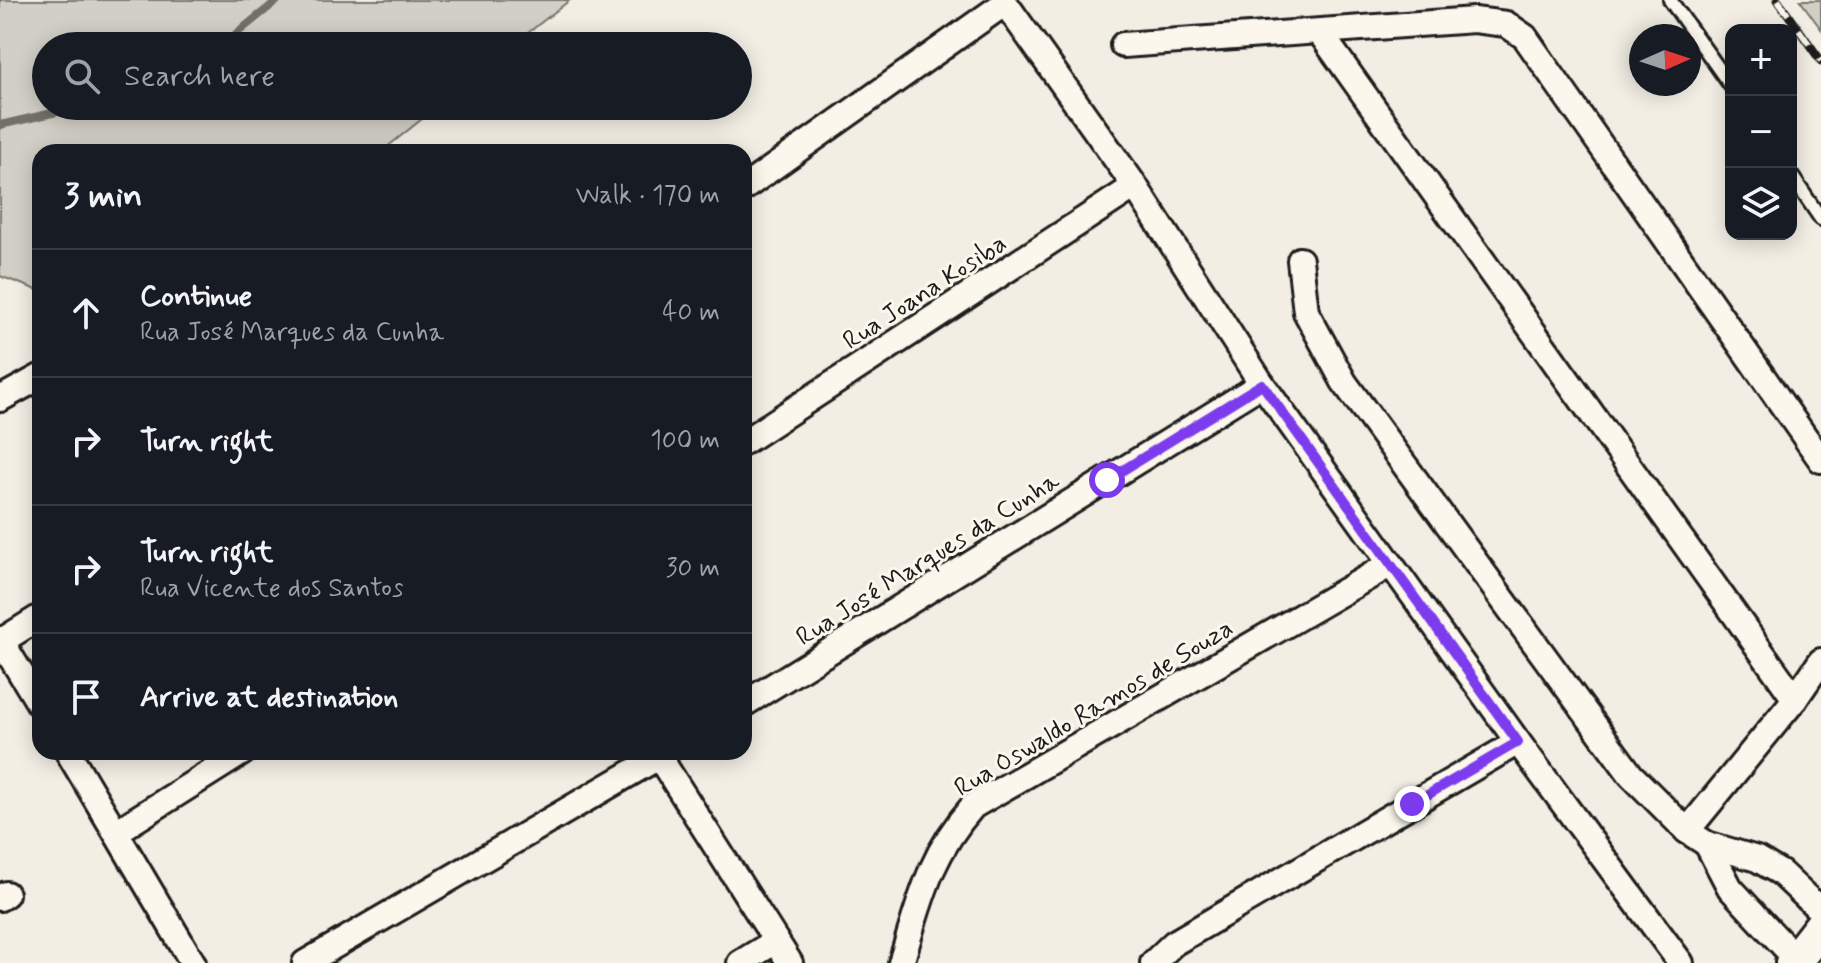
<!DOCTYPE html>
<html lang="en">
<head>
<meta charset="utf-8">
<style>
	body { margin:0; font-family:Mynerve,sans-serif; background:#242831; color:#f1f3f6 }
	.controls { position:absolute; right:24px; top:24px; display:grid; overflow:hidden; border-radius:16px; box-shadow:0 4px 20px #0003 }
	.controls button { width:72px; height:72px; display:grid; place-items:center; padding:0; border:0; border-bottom:2px solid #363941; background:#171b24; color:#f1f3f6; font:40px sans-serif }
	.compass { position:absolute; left:1629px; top:24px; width:72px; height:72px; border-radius:50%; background:#171b24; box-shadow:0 4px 20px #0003; rotate:87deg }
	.stop { position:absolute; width:24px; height:24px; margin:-18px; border:6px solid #7c3aed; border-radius:50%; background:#fff }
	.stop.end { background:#7c3aed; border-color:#fff; box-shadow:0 2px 8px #0008 }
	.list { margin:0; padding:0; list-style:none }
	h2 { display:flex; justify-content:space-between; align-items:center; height:104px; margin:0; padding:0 32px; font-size:34px }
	h2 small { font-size:26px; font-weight:400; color:#9ea1a6 }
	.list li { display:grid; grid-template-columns:52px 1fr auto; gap:24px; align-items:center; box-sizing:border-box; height:128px; padding:0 32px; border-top:2px solid #363941 }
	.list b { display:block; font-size:30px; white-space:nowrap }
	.list p { margin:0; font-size:26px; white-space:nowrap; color:#9ea1a6 }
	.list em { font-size:26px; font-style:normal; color:#9ea1a6 }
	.icon { flex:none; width:44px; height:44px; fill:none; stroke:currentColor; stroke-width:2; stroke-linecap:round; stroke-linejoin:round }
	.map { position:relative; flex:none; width:1821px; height:963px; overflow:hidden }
	.search { position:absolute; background:#171b24; box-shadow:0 4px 20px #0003; left:32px; top:32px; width:720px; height:88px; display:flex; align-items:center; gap:20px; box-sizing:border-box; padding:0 28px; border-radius:44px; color:#9ea1a6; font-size:30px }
	.panel { position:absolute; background:#171b24; box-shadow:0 4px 20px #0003; left:32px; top:144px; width:720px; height:616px; border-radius:24px }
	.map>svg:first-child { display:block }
</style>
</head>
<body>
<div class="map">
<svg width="1821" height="963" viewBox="0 0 1821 963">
	<rect width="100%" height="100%" fill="#f2eee4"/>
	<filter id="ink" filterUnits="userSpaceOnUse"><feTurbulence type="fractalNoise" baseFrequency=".0125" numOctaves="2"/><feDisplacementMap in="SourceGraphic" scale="16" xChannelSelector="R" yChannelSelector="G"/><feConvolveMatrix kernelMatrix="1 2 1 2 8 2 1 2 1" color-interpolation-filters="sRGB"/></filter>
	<g filter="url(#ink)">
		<g fill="#d2cfc6" stroke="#777671" stroke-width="2">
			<path d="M0,0H570L511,46H46V106H438L381,152H40V291L0,276Z"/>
			<path d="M1800,0H1821V29Z"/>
		</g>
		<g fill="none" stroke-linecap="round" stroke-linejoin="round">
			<g stroke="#716f6b" stroke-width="8">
				<path d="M221,46L278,0"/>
				<path d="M0,125L83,106"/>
			</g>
			<defs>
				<g id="lane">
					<path d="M1670,0L1731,86"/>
					<path d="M1791,175L1821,219"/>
				</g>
				<g id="street">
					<path d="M1321,34L1795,699"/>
					<path d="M1123,45L1474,20L1506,24L1525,37L1821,460"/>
					<path d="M744,188L1005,3L1135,186L1262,384L1518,742L1681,963"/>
					<path d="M1300,260L1306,312L1344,382L1631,775L1687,831L1707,844L1757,859L1781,873L1821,911"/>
					<path d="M0,399L40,377"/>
					<path d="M744,442L1135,186"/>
					<path d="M0,639L40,705"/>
					<path d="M0,642L40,617"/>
					<path d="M744,704L1262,384"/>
					<path d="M68,752L193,963"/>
					<path d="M656,752L790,963"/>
					<path d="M1687,831L1795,699L1821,661"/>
					<path d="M116,832L243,752"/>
					<path d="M1707,844L1730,888L1796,959"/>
					<path d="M0,898L6,894"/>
					<path d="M305,963L667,752"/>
					<path d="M740,963L776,941"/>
					<path d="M901,963C920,901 929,856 973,806L1391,564"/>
					<path d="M1153,963L1174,943L1518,742"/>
				</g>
				<path id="secondary" d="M1793,963L1821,927"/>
			</defs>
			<use href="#lane" stroke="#1c1c1c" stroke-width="18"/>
			<use href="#street" stroke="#1c1c1c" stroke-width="30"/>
			<use href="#secondary" stroke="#1c1c1c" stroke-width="40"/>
			<use href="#lane" stroke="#fbf7ec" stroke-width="12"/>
			<use href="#street" stroke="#fbf7ec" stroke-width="24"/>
			<use href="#secondary" stroke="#fbf7ec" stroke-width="34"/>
			<defs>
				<path id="rail" d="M1778,0L1821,61"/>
			</defs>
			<use href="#rail" stroke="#1c1c1c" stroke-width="9"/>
			<use href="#rail" stroke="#fbf7ec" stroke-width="6" stroke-dasharray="18" stroke-linecap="butt"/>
		</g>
	</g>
	<g fill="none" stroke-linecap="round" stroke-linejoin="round" filter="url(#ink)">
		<path stroke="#7c3aed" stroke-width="10" d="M1107,480L1262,384L1518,742L1412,804"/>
	</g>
	<g text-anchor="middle" stroke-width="6" stroke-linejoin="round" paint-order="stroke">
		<g font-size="26" fill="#1c1c1c" stroke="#fbf7ec">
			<text transform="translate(924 291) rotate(-33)" y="9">Rua Joana Kosiba</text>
			<text transform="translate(927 558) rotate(-32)" y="9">Rua José Marques da Cunha</text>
			<text transform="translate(1093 707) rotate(-31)" y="9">Rua Oswaldo Ramos de Souza</text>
		</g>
	</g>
</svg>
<div class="controls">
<button>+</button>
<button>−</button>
<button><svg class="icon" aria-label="layers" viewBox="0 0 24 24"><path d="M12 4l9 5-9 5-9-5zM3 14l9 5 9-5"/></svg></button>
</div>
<svg class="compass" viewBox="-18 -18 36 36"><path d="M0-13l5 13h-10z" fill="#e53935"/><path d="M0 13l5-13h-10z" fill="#9ea1a6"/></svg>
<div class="stop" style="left:1107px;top:480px"></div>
<div class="stop end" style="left:1412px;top:804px"></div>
<div class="search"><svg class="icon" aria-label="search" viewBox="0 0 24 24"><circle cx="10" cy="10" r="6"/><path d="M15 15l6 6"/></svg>Search here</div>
<section class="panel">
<h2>3 min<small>Walk · 170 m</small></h2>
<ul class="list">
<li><svg class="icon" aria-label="ahead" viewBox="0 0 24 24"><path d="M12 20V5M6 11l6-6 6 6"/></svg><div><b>Continue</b><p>Rua José Marques da Cunha</p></div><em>40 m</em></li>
<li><svg class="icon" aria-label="right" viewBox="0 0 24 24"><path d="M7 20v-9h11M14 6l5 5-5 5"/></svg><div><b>Turn right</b></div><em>100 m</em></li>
<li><svg class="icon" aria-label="right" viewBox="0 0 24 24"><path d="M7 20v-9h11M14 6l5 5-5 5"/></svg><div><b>Turn right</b><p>Rua Vicente dos Santos</p></div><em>30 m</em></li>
<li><svg class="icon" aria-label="arrive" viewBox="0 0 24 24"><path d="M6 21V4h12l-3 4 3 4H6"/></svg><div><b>Arrive at destination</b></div></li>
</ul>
</section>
</div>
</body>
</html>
